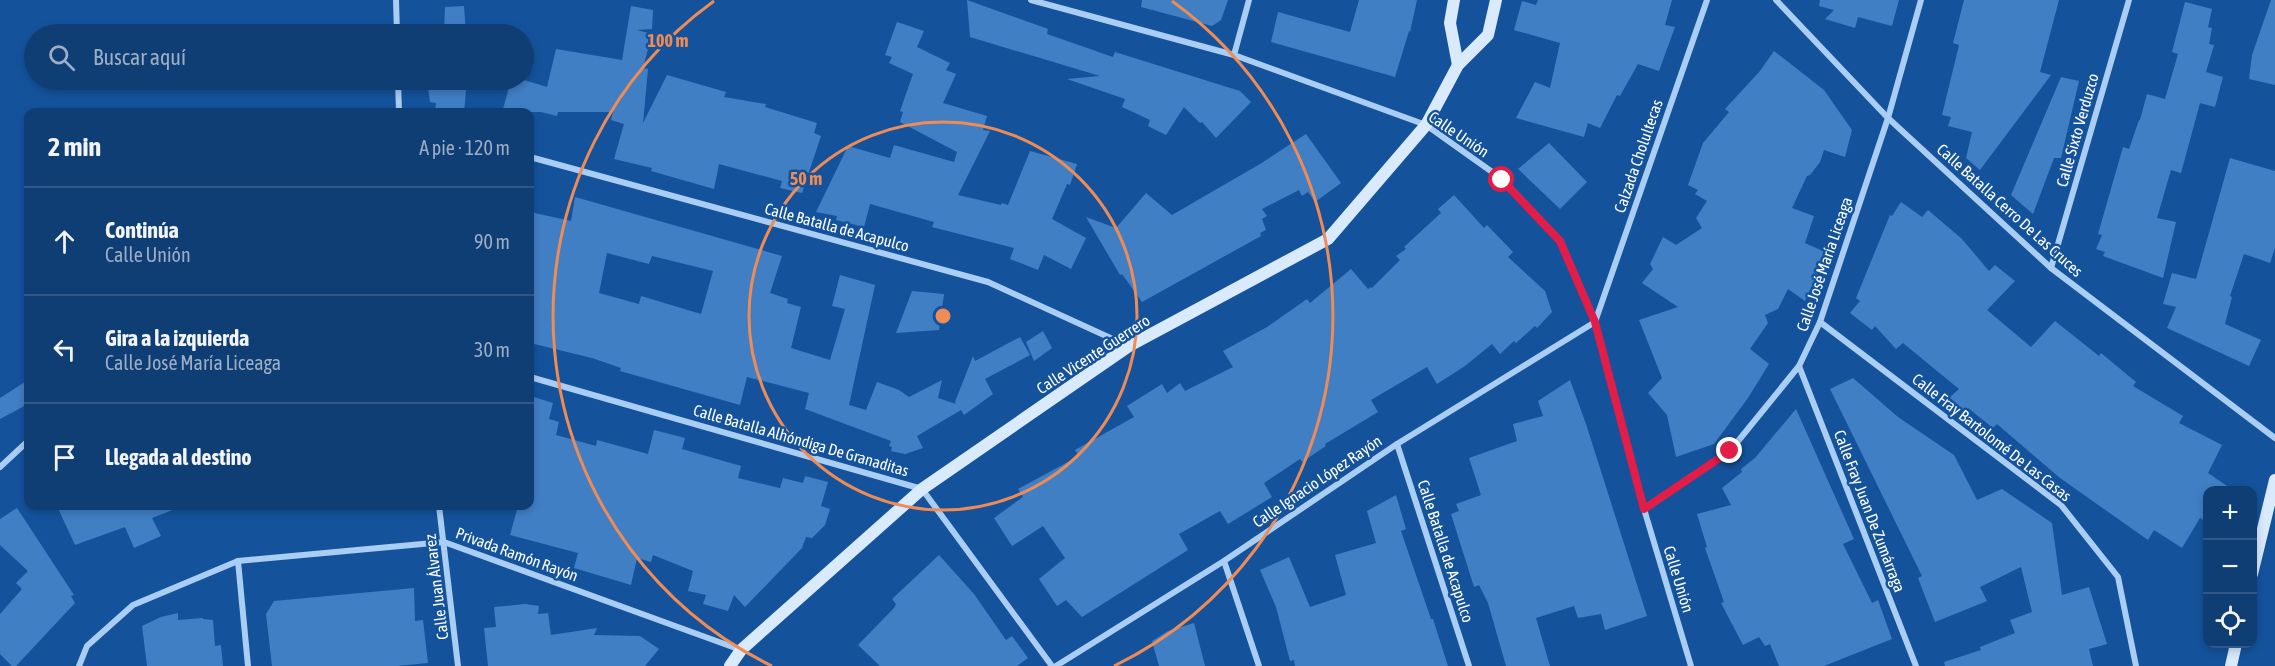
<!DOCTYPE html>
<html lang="es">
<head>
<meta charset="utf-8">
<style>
	body { margin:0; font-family:"Asap Condensed",sans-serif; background:#1d497d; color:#f1f3f6 }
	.controls { position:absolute; right:18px; bottom:18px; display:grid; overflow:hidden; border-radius:12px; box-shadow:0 3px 9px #0003 }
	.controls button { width:54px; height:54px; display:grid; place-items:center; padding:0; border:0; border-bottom:2px solid #2f5787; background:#0f3e75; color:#f1f3f6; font:30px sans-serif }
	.stop { position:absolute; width:18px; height:18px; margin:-14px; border:4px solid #e11d48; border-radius:50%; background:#fff }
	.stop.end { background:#e11d48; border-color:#fff; box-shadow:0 2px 6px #0008 }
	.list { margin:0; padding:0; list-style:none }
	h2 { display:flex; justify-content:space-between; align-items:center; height:78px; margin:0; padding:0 24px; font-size:26px }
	h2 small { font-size:20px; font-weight:400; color:#9baec5 }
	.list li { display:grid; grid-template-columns:39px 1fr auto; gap:18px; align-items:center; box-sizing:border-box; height:108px; padding:0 24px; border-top:2px solid #2f5787 }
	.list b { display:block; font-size:22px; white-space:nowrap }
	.list p { margin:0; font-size:20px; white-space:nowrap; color:#9baec5 }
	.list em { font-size:20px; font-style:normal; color:#9baec5 }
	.icon { flex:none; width:33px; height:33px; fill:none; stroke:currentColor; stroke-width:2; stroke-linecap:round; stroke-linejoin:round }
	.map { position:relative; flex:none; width:2275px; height:666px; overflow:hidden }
	.search { position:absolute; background:#0f3e75; box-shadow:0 3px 9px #0003; left:24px; top:24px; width:510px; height:66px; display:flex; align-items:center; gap:15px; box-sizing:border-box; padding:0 21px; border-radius:33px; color:#9baec5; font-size:22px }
	.panel { position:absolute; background:#0f3e75; box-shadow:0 3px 9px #0003; left:24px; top:108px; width:510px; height:402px; border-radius:12px }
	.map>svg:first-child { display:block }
</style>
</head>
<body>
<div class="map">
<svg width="2275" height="666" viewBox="0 0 2275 666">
	<rect width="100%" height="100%" fill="#14539c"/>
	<g fill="#417fc5" fill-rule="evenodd">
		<path d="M967,0L1048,29L1047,34L1113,57L1115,52L1240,91L1251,102L1216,138L1202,122L1200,123L1184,107L1166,135L1148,126L1150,120L1122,107L1125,99L1067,79L1100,76L970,37Z"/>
		<path d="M1142,0H1228L1221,20L1212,26L1141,7Z"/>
		<path d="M1359,0H1417L1410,32L1409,31L1395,77L1271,42L1278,12L1350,32Z"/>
		<path d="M1538,0H1672L1665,25L1675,27L1659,71L1638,64L1620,96L1617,95L1600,128L1588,123L1584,137L1516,118L1535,82L1550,88L1560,43L1514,30L1522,1L1536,5Z"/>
		<path d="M1820,0H1899L1892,26L1858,17L1855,28L1825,19L1834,10L1819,6Z"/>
		<path d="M1964,0H2059L2040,72L2051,75L1980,170L1966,158L1972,132L1948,126L1951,117L1942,115L1959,45L1953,43Z"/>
		<path d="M2271,0H2275V85L2249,79L2252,55Z"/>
		<path d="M2185,2L2212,9L2208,27L2212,28L2209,44L2214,45L2206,72L2223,77L2215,107L2200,103L2181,173L2171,170L2157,218L2176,222L2163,278L2103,256L2105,252L2096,249L2102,235L2098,234L2123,147L2129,149L2139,120H2140L2147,94L2165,99L2178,54L2172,52Z"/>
		<path d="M464,6L466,34H444L445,7Z"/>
		<path d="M631,6L653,10L652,29L637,30L652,34L643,68L648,69L643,123L667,75L726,92L724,97L766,104L765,107L817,123L814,133L821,136L802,193L780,188L782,181L719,164L714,189L651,171L652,168L614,159L624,124L611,120L613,112H558L557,116L541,112H514L503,109L511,80H524L547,87L556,49L622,60Z"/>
		<path d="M897,22L924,31L917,47L950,63L946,70L956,74L943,103L987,116L983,130L990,131L958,195L1001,205L1002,203L1008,205L1030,151L1077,164L1070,185L1067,184L1052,219L1086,238L1071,269L1044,255L1038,270L1010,259L1014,248L932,227L934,222L870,204L864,227L836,220L837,216L816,212L848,146L890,158L894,145L954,162L957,152L900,122L903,112L900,111L913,74L889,63L892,57L885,55Z"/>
		<path d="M1774,51L1824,90L1852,130L1845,157L1824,150L1820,162L1810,175L1807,176L1792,208L1814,216L1805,243L1827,253L1805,301L1788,289L1778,309L1765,315L1768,323L1750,349L1769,364L1748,398L1714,444L1676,457L1667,415L1648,393L1662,378L1639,320L1678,307L1642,283L1653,269L1650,264L1663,237L1676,245L1702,228L1696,218L1707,201L1695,194L1698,190L1688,185L1703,143L1729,112L1725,109L1760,71Z"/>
		<path d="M2061,77L2079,81L2061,158H2054L2033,214L2011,195Z"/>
		<path d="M427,80H467L464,112H435L436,103L430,102Z"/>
		<path d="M1306,134L1341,183L1315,202L1308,192L1302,196L1299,190L1262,209L1267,216L1262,219L1266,230L1260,233L1261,236L1142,302L1122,274L1120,275L1086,217L1116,228L1146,193L1172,215L1260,164Z"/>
		<path d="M1549,143L1587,182L1560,209L1518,169Z"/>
		<path d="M2230,158L2275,171V248L2270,263L2244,254L2230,296L2232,297L2225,324L2261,340L2249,366L2167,328L2176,307L2163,304L2172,273L2196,279Z"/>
		<path d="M1454,195L1484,228L1487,225L1513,252L1508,257L1545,291L1552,312L1537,328L1535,326L1516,343L1514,341L1500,354L1492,344L1465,366L1437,384L1427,367L1371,400L1378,412L1325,444L1326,446L1302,462L1300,459L1264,483L1272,497L1228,524L1220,511L1179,534L1188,550L1082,617L1066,600L1057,606L1039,579L1065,558L1043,526L1012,546L994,518L1023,497L1018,489L1079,456L1075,450L1134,417L1127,406L1162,384L1167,393L1180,383L1185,391L1233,367L1223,351L1267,327L1307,299L1310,303L1351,269L1368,289L1371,287L1372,288L1400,260L1396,256L1406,249L1404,247L1441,213L1438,209Z"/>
		<path d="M575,197L782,256L770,293L788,299L787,303L801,307L791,348L830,360L845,309L832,306L840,275L875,285L849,405L866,410L877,382L899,390L909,397L942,380L938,398L956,404L955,402L973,356L975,361L1020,337L1030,355L985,379L993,394L964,415L961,410L917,436L923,448L905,454L891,451L892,447L889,446L891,441L805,409L809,393L747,377L740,405L620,371L621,368L592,358L530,343V212L571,221ZM607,253L649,264L652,256L713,271L701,314L641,296L639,304L599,293Z"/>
		<path d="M1901,202L1922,217L1928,210L1962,239L1989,271L1995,265L2015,281L1987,310L2031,347L2055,321L2099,356L2101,353L2136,382L2133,386L2183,416L2179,423L2222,445L2208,473L2233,490H2208V523L2200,518L2182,548L2154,530L2148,540L2060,478L1997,424L1993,428L1968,408L1965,412L1949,398L1959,389L1903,343L1896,349L1875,326L1872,330L1850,313L1860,301L1856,298L1890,215L1892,216Z"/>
		<path d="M912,291L944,294L939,330L896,333Z"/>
		<path d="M1043,331L1052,348L1034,361L1026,342Z"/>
		<path d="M1853,378L1898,417L1954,455L1977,500L2002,489L2052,523L2062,595L2089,587L2107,644L2089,649L2093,666H1945L1944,662L1981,650L1980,647L2015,633L2010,620L2032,612L2021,567L1980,587L1987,601L1935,622L1918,578L1922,576L1830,389Z"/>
		<path d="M28,380V404L0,419V398Z"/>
		<path d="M1570,380L1586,424L1647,616L1605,630L1601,614L1578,618L1574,606L1536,618L1550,666H1506L1488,603L1479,585L1474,587L1451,514L1459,511L1456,504L1481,495L1469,458L1517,441L1513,424L1543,416L1538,401Z"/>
		<path d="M534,397L553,403L549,419L559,422L556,435L596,446L597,440L648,454L654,430L685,438L682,449L741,466L738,478L780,488L783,478L803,483L805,476L828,482L821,506L830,509L825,525L812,538L806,537L802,548L745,607L734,595L728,611L703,604L706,595L688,591L693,571L653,555L651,562L637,558L631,585L574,568L578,553L510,535L518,506H530V414Z"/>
		<path d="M1796,409L1854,539L1843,544L1872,603L1878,600L1892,639L1824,666H1779L1770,644L1765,646L1759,637L1743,645L1721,603L1724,602L1705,548L1707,547L1697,514L1731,505L1722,488L1742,472L1741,469L1755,458Z"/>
		<path d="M1396,495L1406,529L1401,531L1431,619H1433L1448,666H1295L1294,660L1290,661L1276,607L1260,570L1289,557L1310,607L1346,595L1335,555L1376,543L1367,511Z"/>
		<path d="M57,506H177L178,508L152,518L161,536L134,548L125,527L75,545Z"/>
		<path d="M17,508L74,595L71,596L75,603L16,666H12L0,654V614L22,589L16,583L28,571L0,545V519Z"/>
		<path d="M939,555L974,594L1006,640L1012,636L1028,658L1017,666H880L858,645L894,608L896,604L892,599Z"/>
		<path d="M414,588L415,621L423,620L428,663L396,666H272L266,614L274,601Z"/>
		<path d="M525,604L539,606L538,614L548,613L551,635L597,628L594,635L640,636L659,649L645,666H488L484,628L496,627L494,607Z"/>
		<path d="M178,613V620L203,618V619L213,620L215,646L221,645L223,666H147L142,626L161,617Z"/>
		<path d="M1194,623L1205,666H1159L1152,641L1168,631Z"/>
	</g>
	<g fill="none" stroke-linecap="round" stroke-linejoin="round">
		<g stroke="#a9cdf3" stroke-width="6">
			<path d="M396,0L397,34"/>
			<path d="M1031,0L1234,55L1426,125L1502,179L1560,241L1595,322L1644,509L1691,666"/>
			<path d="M1776,0L1888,118L2051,268L2275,438"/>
			<path d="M1234,55L1249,0"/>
			<path d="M398,80L399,112"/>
			<path d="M530,157L988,282L1128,346"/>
			<path d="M2051,268L2129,0"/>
			<path d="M1820,322L2061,505L2118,577L2136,666"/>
			<path d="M1799,366L1916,666"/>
			<path d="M530,377L922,489L1052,666"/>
			<path d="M1397,444L1469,666"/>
			<path d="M0,467L28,441"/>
			<path d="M439,506L458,666"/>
			<path d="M1644,509L1730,451L1799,366L1820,322L1888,118L1921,0"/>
			<path d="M238,561L248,666"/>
			<path d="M1224,561L1259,666"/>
			<path d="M79,666L87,646L133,605L238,561L444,542L741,650"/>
			<path d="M1056,666L1224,561L1397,444L1595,322L1707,0"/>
		</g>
		<g stroke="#d9eafd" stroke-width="12">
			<path d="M1454,0L1450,23L1458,65"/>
			<path d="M2252,574L2275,480"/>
			<path d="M730,666L741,650L922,489L1129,346L1328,239L1426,125L1458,65L1488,35L1496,0"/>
			<path d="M2231,666L2236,644"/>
		</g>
	</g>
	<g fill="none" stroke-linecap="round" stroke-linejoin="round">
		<path stroke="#e11d48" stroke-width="8" d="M1502,180L1560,241L1595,322L1644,509L1730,451"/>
	</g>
	<g fill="none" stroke="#ef8b55" stroke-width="3">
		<circle cx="943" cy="316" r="194"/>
		<path d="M772 666A389 389 0 0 1 714 1M1172 1A389 389 0 0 1 1114 666"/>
	</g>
	<g text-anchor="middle" stroke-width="5" stroke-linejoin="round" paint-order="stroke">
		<g font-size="16" fill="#fff" stroke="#14539c">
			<text transform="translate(2077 130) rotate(-74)" y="6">Calle Sixto Verduzco</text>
			<text transform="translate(1459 134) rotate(34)" y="6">Calle Unión</text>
			<text transform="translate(1638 156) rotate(-71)" y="6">Calzada Cholultecas</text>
			<text transform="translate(2010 210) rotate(42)" y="6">Calle Batalla Cerro De Las Cruces</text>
			<text transform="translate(837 227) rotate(15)" y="6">Calle Batalla de Acapulco</text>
			<text transform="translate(1824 264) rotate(-71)" y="6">Calle José María Liceaga</text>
			<text transform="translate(1093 354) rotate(-33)" y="6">Calle Vicente Guerrero</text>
			<text transform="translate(1992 437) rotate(38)" y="6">Calle Fray Bartolomé De Las Casas</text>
			<text transform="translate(801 440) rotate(16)" y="6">Calle Batalla Alhóndiga De Granaditas</text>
			<text transform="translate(1317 481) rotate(-34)" y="6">Calle Ignacio López Rayón</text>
			<text transform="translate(1870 511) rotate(69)" y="6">Calle Fray Juan De Zumárraga</text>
			<text transform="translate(1446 551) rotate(72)" y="6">Calle Batalla de Acapulco</text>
			<text transform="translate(517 554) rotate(20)" y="6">Privada Ramón Rayón</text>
			<text transform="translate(1679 579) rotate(73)" y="6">Calle Unión</text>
			<text transform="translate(436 587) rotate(-97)" y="6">Calle Juan Álvarez</text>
		</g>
	</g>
	<circle cx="943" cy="316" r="9" fill="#ef8b55" stroke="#14539c" stroke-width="3"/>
	<g font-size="18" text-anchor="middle" font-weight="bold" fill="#ef8b55" stroke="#14539c" stroke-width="5" stroke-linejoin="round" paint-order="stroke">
		<text x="668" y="47">100 m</text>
		<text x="806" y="185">50 m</text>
	</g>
</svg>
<div class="controls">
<button>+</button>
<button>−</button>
<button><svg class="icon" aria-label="locate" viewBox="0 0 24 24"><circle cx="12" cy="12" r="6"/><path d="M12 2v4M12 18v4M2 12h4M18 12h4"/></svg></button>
</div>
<div class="stop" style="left:1502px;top:180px"></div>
<div class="stop end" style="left:1730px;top:451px"></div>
<div class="search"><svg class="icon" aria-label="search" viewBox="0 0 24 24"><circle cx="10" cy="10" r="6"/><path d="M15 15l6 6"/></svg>Buscar aquí</div>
<section class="panel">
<h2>2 min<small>A pie · 120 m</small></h2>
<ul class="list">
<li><svg class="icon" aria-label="ahead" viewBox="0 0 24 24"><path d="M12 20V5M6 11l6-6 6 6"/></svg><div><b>Continúa</b><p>Calle Unión</p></div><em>90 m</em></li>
<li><svg class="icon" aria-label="left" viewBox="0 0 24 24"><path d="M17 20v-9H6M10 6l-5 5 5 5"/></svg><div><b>Gira a la izquierda</b><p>Calle José María Liceaga</p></div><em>30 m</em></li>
<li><svg class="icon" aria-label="arrive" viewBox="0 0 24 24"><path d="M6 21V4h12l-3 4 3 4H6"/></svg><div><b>Llegada al destino</b></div></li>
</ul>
</section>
</div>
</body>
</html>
